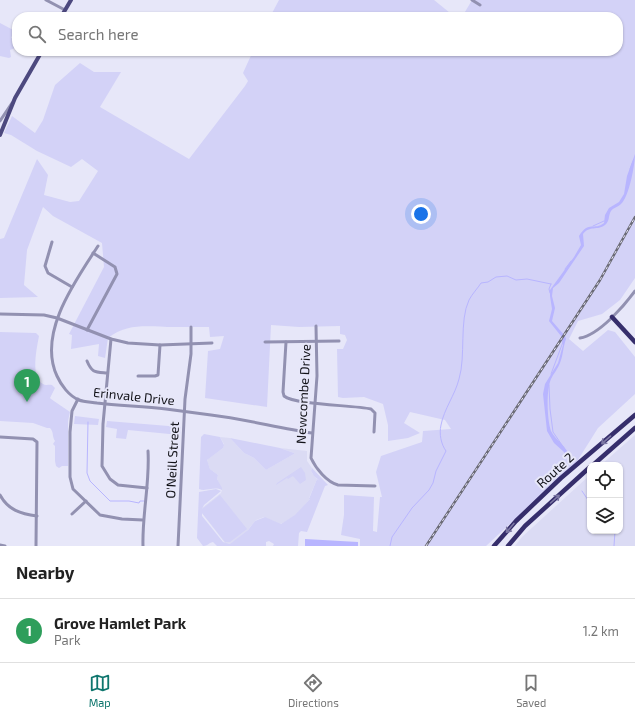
<!DOCTYPE html>
<html lang="en">
<head>
<meta charset="utf-8">
<style>
	body { margin:0; font-family:"Exo 2",sans-serif; background:#f2f2f2; color:#222 }
	.controls { position:absolute; right:12px; bottom:12px; display:grid; overflow:hidden; border-radius:8px; box-shadow:0 1px 3px #0004 }
	.controls button { width:36px; height:36px; display:grid; place-items:center; padding:0; border:0; border-bottom:1px solid #e0e0e0; background:#fff; color:#222; font:20px sans-serif }
	.you { position:absolute; left:421px; top:214px; width:14px; height:14px; margin:-10px; border:3px solid #fff; border-radius:50%; background:#1a73e8; box-shadow:0 0 0 6px #1a73e833 }
	.badge { display:grid; place-items:center; width:26px; height:26px; border-radius:50%; background:#0f766e; color:#fff; font-size:13px; font-weight:700 }
	.pin { position:absolute; translate:-50% -33px; filter:drop-shadow(0 1px 2px #0008) }
	.pin::after { content:''; position:absolute; top:21px; width:14px; height:12px; background:inherit; clip-path:polygon(0 0,100% 0,50% 100%) }
	.list { margin:0; padding:0; list-style:none }
	h2 { display:flex; justify-content:space-between; align-items:center; height:52px; margin:0; padding:0 16px; font-size:17px }
	h2 small { font-size:13px; font-weight:400; color:#767676 }
	.list li { display:grid; grid-template-columns:26px 1fr auto; gap:12px; align-items:center; box-sizing:border-box; height:64px; padding:0 16px; border-top:1px solid #e0e0e0 }
	.list b { display:block; font-size:15px; white-space:nowrap }
	.list p { margin:0; font-size:13px; white-space:nowrap; color:#767676 }
	.list em { font-size:13px; font-style:normal; color:#767676 }
	.icon { flex:none; width:22px; height:22px; fill:none; stroke:currentColor; stroke-width:2; stroke-linecap:round; stroke-linejoin:round }
	.map { position:relative; flex:none; width:635px; height:546px; overflow:hidden }
	.search { position:absolute; background:#fff; box-shadow:0 1px 3px #0004; left:12px; right:12px; top:12px; height:44px; display:flex; align-items:center; gap:10px; box-sizing:border-box; padding:0 14px; border-radius:16px; color:#767676; font-size:15px }
	.sheet { height:116px; background:#fff }
	nav { display:flex; justify-content:space-around; align-items:center; box-sizing:border-box; height:56px; border-top:1px solid #e0e0e0; background:#fff; font-size:11px; color:#767676 }
	nav a { display:grid; justify-items:center; gap:2px }
	nav .on { color:#0f766e }
	.map>svg:first-child { display:block }
</style>
</head>
<body>
<div class="map">
<svg width="635" height="546" viewBox="0 0 635 546">
	<rect width="100%" height="100%" fill="#e7e7f9"/>
	<g fill="#dbdbf4">
		<path d="M635,435V546H515L522,537L590,475V531H620V465H601Z"/>
		<path d="M220,437L230,438L244,453L254,458L266,470L294,454V453L280,448L307,451V461L312,468L311,471L312,473L317,479L309,498L310,499L296,515L283,523L280,524L264,517L256,520L247,531L231,544L225,543L202,513V508L221,493L222,490L217,479L218,475L210,469L207,461L208,459L223,448L224,444Z"/>
	</g>
	<g fill="#d3d2f7">
		<path d="M279,0H434L455,17H270Z"/>
		<path d="M472,0H635V278L620,300L602,314L578,321L569,339L583,351L608,330L615,332L635,357V394L598,428L576,463L486,546H360V539L341,535L344,515V495L374,497L373,531L377,532L380,497H382L376,472L381,456L422,442L423,431L451,429L445,420L410,412L404,423L420,433L408,438L388,441V425L383,404L364,397L343,398L338,397L337,349H343L347,340L345,335L340,334V326L299,327L271,325L267,407L205,398L208,351L220,349L224,336L210,337L209,327C197,327 186,327 174,327C150,327 128,322 108,338L105,358L98,356L99,344L71,349L72,335L69,334L104,267L102,243L53,216L43,207L27,250L24,285L38,297L0,298V239L4,238L37,159L48,175L44,195L70,202L79,201L98,171L82,159L71,167L37,151L11,135L4,133L12,116L35,133L43,120L55,85L80,63L94,72H121L100,107L189,159L245,86L248,81L243,73L253,51H618V17H462Z"/>
		<path d="M0,23L17,32V36L14,35L11,37L16,45L15,48L10,50L11,57L9,58L0,56Z"/>
		<path d="M0,332L36,333L39,336C37,347 30,377 43,384C46,386 49,384 52,385L55,388L50,398L51,399L70,412L68,421V466H62L59,468L56,466L55,461V446L53,444L55,441C52,437 54,432 50,428H47L33,423L0,421Z"/>
		<path d="M75,416L99,419L98,425L74,424Z"/>
		<path d="M107,421L181,427L180,435L128,430L126,439L116,438L117,429L106,427Z"/>
		<path d="M204,434L220,437L224,445L223,448L207,460L210,469L218,475L217,479L222,488V490C214,486 206,492 199,489L201,437Z"/>
		<path d="M230,438L280,448L294,453V454L266,470L254,458L244,453Z"/>
		<path d="M301,467L305,473L306,480L300,484L293,476L288,479L287,478L276,485L277,483Z"/>
		<path d="M312,468L328,485L325,486L307,532L301,531L299,533L298,546H273L274,544L269,541L266,542V546H217L213,542C208,543 208,546 203,546L197,538L199,492L216,489L221,491L204,505L202,509L220,495L247,529L230,542H225L202,513V516L223,542L230,544L248,530L255,521L265,517L281,524L295,515L310,499H309L317,479L320,481L314,476L311,471Z"/>
	</g>
	<g fill="#b8b5ff">
		<path d="M635,154C635,165 629,197 621,204C618,207 613,208 611,211C608,216 610,221 605,225C597,231 590,225 583,234L584,246L559,283L553,288L552,296L555,308L552,321L565,336L566,339C563,347 563,356 560,363C558,369 553,374 551,379C546,390 547,420 551,431C555,440 570,449 569,458L566,457L564,452L554,443L547,431L543,394L545,384L558,363L563,345L561,336L549,321L552,309L550,296V290L574,257L581,245L579,236C589,220 594,231 604,223L605,215L609,208L619,202L624,194L627,176Z"/>
		<path d="M305,539L358,542V546H305Z"/>
	</g>
	<g fill="none" stroke-linecap="round" stroke-linejoin="round">
		<g stroke="#b8b5ff" stroke-width="1">
			<path d="M630,169L633,161"/>
			<path d="M593,226L604,221"/>
			<path d="M565,269L571,261"/>
			<path d="M550,293L549,289L551,284"/>
			<path d="M551,374L563,342"/>
			<path d="M549,385L550,409L553,432L564,448"/>
			<path d="M88,422L87,473L90,481L110,501H129L139,503L140,501H144"/>
			<path d="M582,491L590,503"/>
			<path d="M390,546L392,537L412,508L429,490L433,483L436,471L446,451C441,444 439,434 441,425C444,409 455,395 459,379C466,356 459,321 469,300C472,294 478,288 481,283L488,282L496,277L507,276L516,280L527,279L551,284"/>
			<path d="M614,546L615,531"/>
		</g>
		<g stroke="#9291b1" stroke-width="3">
			<path d="M46,0L65,10"/>
			<path d="M472,0L480,5"/>
			<path d="M0,121L12,103"/>
			<path d="M52,242L45,266L48,273L72,287"/>
			<path d="M98,246C76,280 37,333 57,376C61,385 69,396 79,400C84,402 91,402 97,403C120,406 143,406 166,409C181,411 196,413 211,415C245,419 278,428 312,433"/>
			<path d="M0,314L44,315L57,318L111,339L128,343L160,345L212,343"/>
			<path d="M316,326L317,376L311,458C316,469 327,482 338,485L375,486"/>
			<path d="M87,330L117,274L115,267L93,253"/>
			<path d="M580,338C599,335 624,306 635,291"/>
			<path d="M111,339L103,424L102,466L110,479L118,485L147,488"/>
			<path d="M265,342L339,341"/>
			<path d="M286,342L283,392L284,396C295,405 353,405 371,409L375,413L374,432"/>
			<path d="M87,361C92,373 95,372 107,373"/>
			<path d="M138,376H155L158,375L160,345"/>
			<path d="M78,399L72,411L70,432V477L73,489L100,515L122,519L143,520"/>
			<path d="M0,437L33,439L37,442L36,546"/>
			<path d="M0,495C8,510 21,514 37,516"/>
			<path d="M72,514L86,501"/>
			<path d="M0,545L5,546"/>
			<path d="M143,546C142,514 150,483 148,451"/>
			<path d="M178,546L185,399L191,354V327"/>
		</g>
		<g stroke="#4d497f" stroke-width="4">
			<path d="M61,17L71,0"/>
			<path d="M0,135L15,98L42,51"/>
		</g>
		<g stroke="#362e6c" stroke-width="4.5">
			<path d="M612,317L635,342"/>
			<path d="M593,465L635,428"/>
			<path d="M494,546L516,521L561,478L635,415"/>
			<path d="M508,546L525,526L590,467"/>
		</g>
		<defs>
			<path id="rail" d="M426,546L600,280L635,217"/>
		</defs>
		<use href="#rail" stroke="#6a6a75" stroke-width="2.5"/>
		<use href="#rail" stroke="#e7e7f9" stroke-width="1" stroke-dasharray="3" stroke-linecap="butt"/>
	</g>
	<defs><path id="oneway-shaft" d="M-6 0H5M1.5-3L5.5 0L1.5 3" fill="none" stroke-width="1.6" stroke-linecap="round" stroke-linejoin="round"/></defs>
	<g stroke="#7d78a4">
		<use href="#oneway-shaft" transform="translate(606 440) rotate(139)"/>
		<use href="#oneway-shaft" transform="translate(555 499) rotate(-42)"/>
		<use href="#oneway-shaft" transform="translate(510 528) rotate(130)"/>
	</g>
	<g text-anchor="middle" stroke-width="4" stroke-linejoin="round" paint-order="stroke">
		<g font-size="13" fill="#121218" stroke="#e7e7f9">
			<text transform="translate(303 394) rotate(-87)" y="5">Newcombe Drive</text>
			<text transform="translate(134 396) rotate(6)" y="5">Erinvale Drive</text>
			<text transform="translate(172 460) rotate(-87)" y="5">O'Neill Street</text>
			<text transform="translate(555 470) rotate(-42)" y="5">Route 2</text>
		</g>
	</g>
</svg>
<div class="controls">
<button><svg class="icon" aria-label="locate" viewBox="0 0 24 24"><circle cx="12" cy="12" r="6"/><path d="M12 2v4M12 18v4M2 12h4M18 12h4"/></svg></button>
<button><svg class="icon" aria-label="layers" viewBox="0 0 24 24"><path d="M12 4l9 5-9 5-9-5zM3 14l9 5 9-5"/></svg></button>
</div>
<div class="you"></div>
<div class="pin badge" style="left:27px;top:402px;background:#2e9e5b">1</div>
<div class="search"><svg class="icon" aria-label="search" viewBox="0 0 24 24"><circle cx="10" cy="10" r="6"/><path d="M15 15l6 6"/></svg>Search here</div>
</div>
<section class="sheet">
<h2>Nearby<small></small></h2>
<ul class="list">
<li><span class="badge" style="background:#2e9e5b">1</span><div><b>Grove Hamlet Park</b><p>Park</p></div><em>1.2 km</em></li>
</ul>
</section>
<nav>
<a class="on"><svg class="icon" aria-label="map" viewBox="0 0 24 24"><path d="M3 6l6-2 6 2 6-2v14l-6 2-6-2-6 2zM9 4v14M15 6v14"/></svg>Map</a>
<a><svg class="icon" aria-label="directions" viewBox="0 0 24 24"><path d="M12 3l9 9-9 9-9-9zM9 14v-3h6M13 9l2 2-2 2"/></svg>Directions</a>
<a><svg class="icon" aria-label="saved" viewBox="0 0 24 24"><path d="M7 4h10v16l-5-4-5 4z"/></svg>Saved</a>
</nav>
</body>
</html>
